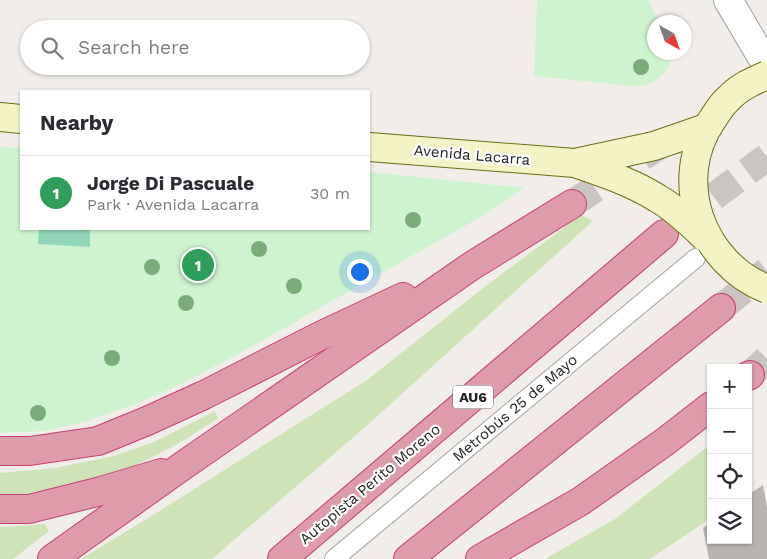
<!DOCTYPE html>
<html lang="en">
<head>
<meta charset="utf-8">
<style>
	body { margin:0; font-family:"Work Sans",sans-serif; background:#f2f2f3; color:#2b2b33 }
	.controls { position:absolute; right:15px; bottom:15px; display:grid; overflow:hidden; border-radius:0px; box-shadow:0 1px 4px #0004 }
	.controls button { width:45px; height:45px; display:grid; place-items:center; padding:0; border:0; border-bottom:1px solid #e1e1e2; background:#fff; color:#2b2b33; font:25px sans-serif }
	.compass { position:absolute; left:647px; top:15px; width:45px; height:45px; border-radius:50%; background:#fff; box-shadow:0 1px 4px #0004; rotate:140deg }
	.you { position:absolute; left:359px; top:271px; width:18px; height:18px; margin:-12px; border:4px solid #fff; border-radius:50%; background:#1a73e8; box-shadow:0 0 0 8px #1a73e833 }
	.badge { display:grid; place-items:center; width:32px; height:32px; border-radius:50%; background:#bc181e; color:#fff; font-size:16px; font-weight:700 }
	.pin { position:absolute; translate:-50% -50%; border:2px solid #fff; box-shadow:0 1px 5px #0006 }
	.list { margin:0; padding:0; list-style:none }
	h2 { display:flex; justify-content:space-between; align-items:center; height:65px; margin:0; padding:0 20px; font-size:21px }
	h2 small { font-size:16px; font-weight:400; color:#7c7c81 }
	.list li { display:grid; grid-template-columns:32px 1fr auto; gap:15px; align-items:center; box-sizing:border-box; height:75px; padding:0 20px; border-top:1px solid #e1e1e2 }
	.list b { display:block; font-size:19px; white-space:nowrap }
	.list p { margin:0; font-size:16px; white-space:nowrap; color:#7c7c81 }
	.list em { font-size:16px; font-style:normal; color:#7c7c81 }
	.icon { flex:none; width:28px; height:28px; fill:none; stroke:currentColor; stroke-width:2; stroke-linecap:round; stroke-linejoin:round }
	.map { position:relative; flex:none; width:767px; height:559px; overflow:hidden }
	.search { position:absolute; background:#fff; box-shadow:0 1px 4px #0004; left:20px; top:20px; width:350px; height:55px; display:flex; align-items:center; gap:12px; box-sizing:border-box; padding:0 18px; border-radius:28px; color:#7c7c81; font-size:19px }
	.panel { position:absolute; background:#fff; box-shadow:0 1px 4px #0004; left:20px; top:90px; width:350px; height:140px; border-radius:0px }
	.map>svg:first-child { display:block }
</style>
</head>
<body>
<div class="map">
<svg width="767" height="559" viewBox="0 0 767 559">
	<rect width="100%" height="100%" fill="#f1eeea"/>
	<g fill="#cfe4b6">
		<path d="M581,215L593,221L363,429L212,559H81L150,517L367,380L487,285Z"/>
		<path d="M215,411L218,418L188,438L157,455L132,467L95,479L39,494L0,497V473L55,468L114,456L154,442Z"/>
		<path d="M711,444V518L650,559H545L615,519Z"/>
		<path d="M45,524L49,531L13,559H0V527Z"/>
	</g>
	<g fill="#cdf4cf">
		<path d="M537,0H648L659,22H654V52L671,53C672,74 652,87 632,86L534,76Z"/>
		<path d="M0,147L21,148V229H369V172L524,188L484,215L235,356L175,387L138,403L85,422L45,431L0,433Z"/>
	</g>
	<path fill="#92d6b9" d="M39,229H90V247L38,244Z"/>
	<path fill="#bab4b0" d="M763,485L767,507V559H709L703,528L711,522V540H748V495Z"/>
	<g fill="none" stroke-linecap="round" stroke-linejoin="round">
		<g stroke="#c8c5c2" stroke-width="28" stroke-dasharray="28 14" stroke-linecap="butt">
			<path d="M572,204L660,145"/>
			<path d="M680,222L767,157"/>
			<path d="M721,308L767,271"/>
			<path d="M750,375L767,359"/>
		</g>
		<defs>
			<path id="service" d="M334,559L696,258"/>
			<path id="tertiary" d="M728,0L767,66"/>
			<g id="secondary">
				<path d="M0,117L21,119"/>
				<path d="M369,147L575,163"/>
			</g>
			<g id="motorway">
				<path d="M748,376L750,375"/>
				<path d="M0,451H30L98,441L147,421L204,395L322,335L403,297"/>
				<path d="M0,509H29L101,491L161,473"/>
				<path d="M52,559L181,467L473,265L572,204"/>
				<path d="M282,559L664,234"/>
				<path d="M408,559L721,308"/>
				<path d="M480,559L581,501L666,441L711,406"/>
			</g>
		</defs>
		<use href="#service" stroke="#a3a3a3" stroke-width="20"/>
		<use href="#tertiary" stroke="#a3a3a3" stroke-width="30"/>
		<use href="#secondary" stroke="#696f13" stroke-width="30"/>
		<use href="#motorway" stroke="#c83e72" stroke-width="30"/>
		<use href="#service" stroke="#fff" stroke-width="18"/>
		<use href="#tertiary" stroke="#fff" stroke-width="28"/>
		<use href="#secondary" stroke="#f3f3c5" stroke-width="28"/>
		<use href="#motorway" stroke="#de9baa" stroke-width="28"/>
		<defs>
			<g id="secondary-bridge">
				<path d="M767,75C753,81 739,87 728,99C721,105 717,113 712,120C671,180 701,263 767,289"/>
				<path d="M575,163C603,173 632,182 657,198C675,208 690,223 705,237"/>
				<path d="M575,163L654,146L706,128"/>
			</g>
		</defs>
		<use href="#secondary-bridge" stroke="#696f13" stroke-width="30" stroke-linecap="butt"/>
		<use href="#secondary-bridge" stroke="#f3f3c5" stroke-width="28"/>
	</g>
	<g fill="#7aac7a">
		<circle cx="641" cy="67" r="8"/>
		<circle cx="413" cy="220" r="8"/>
		<circle cx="259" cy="249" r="8"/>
		<circle cx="152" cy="267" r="8"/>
		<circle cx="294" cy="286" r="8"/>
		<circle cx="186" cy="303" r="8"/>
		<circle cx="112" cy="358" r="8"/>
		<circle cx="38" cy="413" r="8"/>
	</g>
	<g text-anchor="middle" stroke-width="4.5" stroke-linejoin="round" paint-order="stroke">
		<rect fill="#fff" stroke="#646464" stroke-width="1" x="453" y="385.5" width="40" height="23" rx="4"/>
		<g font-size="14" font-weight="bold" fill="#222">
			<text x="473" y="402">AU6</text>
		</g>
		<g font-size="15" fill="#222" stroke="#fff">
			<text transform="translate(472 155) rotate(5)" y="5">Avenida Lacarra</text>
			<text transform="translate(515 408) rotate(-40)" y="5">Metrobús 25 de Mayo</text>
			<text transform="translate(370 484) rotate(-40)" y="5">Autopista Perito Moreno</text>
		</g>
	</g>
</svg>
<div class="controls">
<button>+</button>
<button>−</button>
<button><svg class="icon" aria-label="locate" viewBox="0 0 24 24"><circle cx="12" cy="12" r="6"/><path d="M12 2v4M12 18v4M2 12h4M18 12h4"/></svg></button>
<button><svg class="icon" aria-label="layers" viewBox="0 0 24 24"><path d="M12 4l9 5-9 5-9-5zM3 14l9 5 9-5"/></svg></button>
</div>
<svg class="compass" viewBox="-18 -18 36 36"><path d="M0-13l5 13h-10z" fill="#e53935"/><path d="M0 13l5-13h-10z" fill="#7c7c81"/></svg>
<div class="you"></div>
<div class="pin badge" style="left:198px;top:265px;background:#2e9e5b">1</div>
<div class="search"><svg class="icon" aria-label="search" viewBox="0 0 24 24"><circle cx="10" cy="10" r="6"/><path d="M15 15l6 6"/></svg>Search here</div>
<section class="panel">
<h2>Nearby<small></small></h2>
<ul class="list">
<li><span class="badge" style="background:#2e9e5b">1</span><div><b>Jorge Di Pascuale</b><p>Park · Avenida Lacarra</p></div><em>30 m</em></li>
</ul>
</section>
</div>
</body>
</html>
